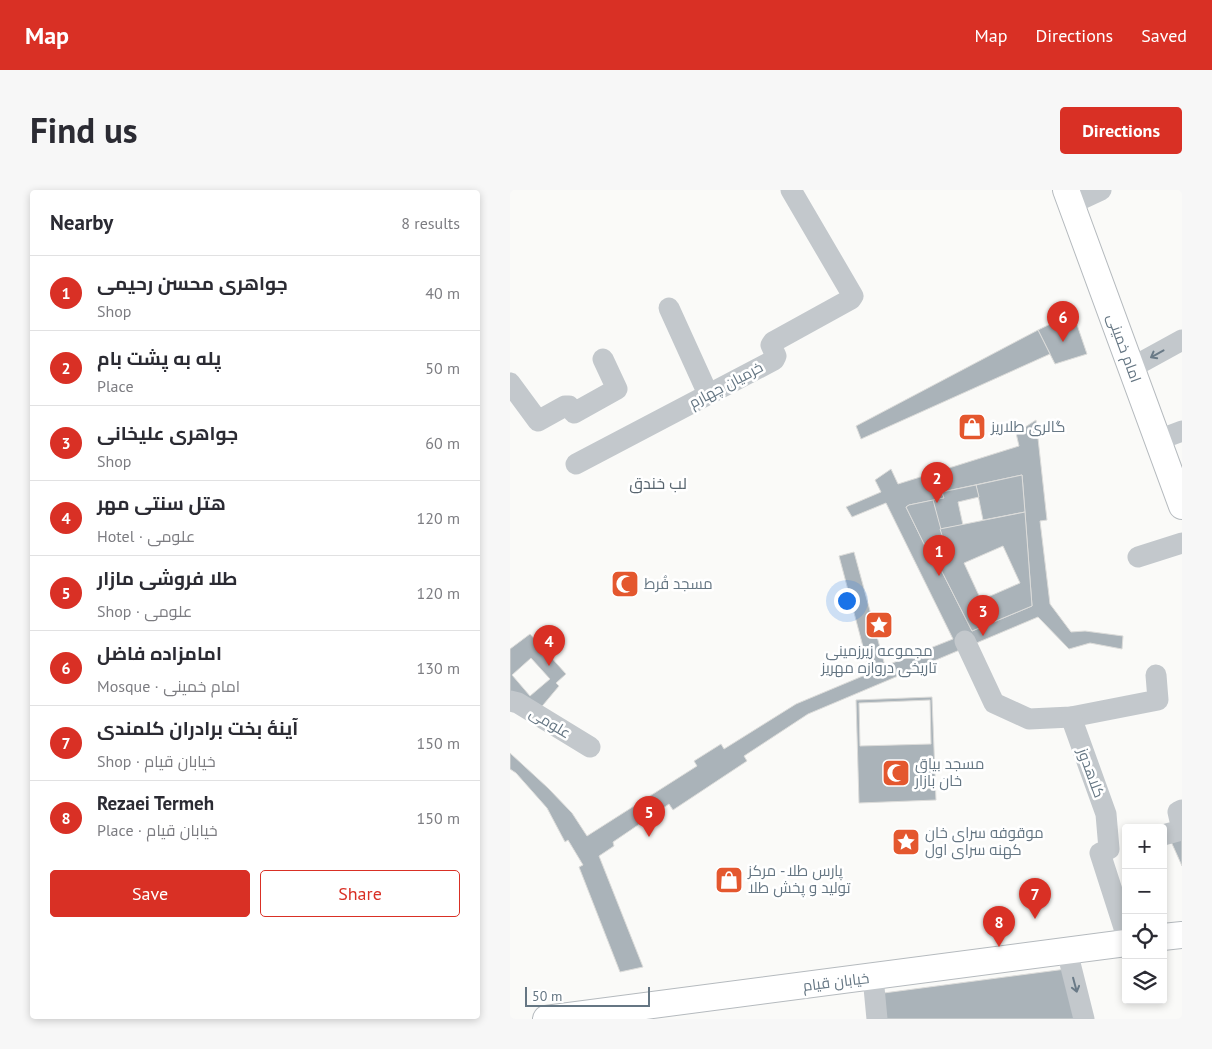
<!DOCTYPE html>
<html lang="en">
<head>
<meta charset="utf-8">
<style>
	body { margin:0; font-family:"PT Sans",Cairo,sans-serif; background:#f7f7f7; color:#2b2b33 }
	.controls { position:absolute; right:15px; bottom:15px; display:grid; overflow:hidden; border-radius:5px; box-shadow:0 2px 8px #0003 }
	.controls button { width:45px; height:45px; display:grid; place-items:center; padding:0; border:0; border-bottom:1px solid #e1e1e2; background:#fff; color:#2b2b33; font:25px sans-serif }
	.scale { position:absolute; left:15px; bottom:12px; width:125px; box-sizing:border-box; padding-left:5px; border:2px solid #657683; border-top:0; font-size:14px; line-height:18px; white-space:nowrap; color:#657683; -webkit-text-stroke:4px #fff; paint-order:stroke }
	.you { position:absolute; left:336px; top:410px; width:18px; height:18px; margin:-12px; border:4px solid #fff; border-radius:50%; background:#1a73e8; box-shadow:0 0 0 8px #1a73e833 }
	.badge { display:grid; place-items:center; width:32px; height:32px; border-radius:50%; background:#d93025; color:#fff; font-size:16px; font-weight:700 }
	.pin { position:absolute; translate:-50% -41px; filter:drop-shadow(0 1px 2px #0008) }
	.pin::after { content:''; position:absolute; top:26px; width:18px; height:15px; background:inherit; clip-path:polygon(0 0,100% 0,50% 100%) }
	.list { margin:0; padding:0; list-style:none }
	h2 { display:flex; justify-content:space-between; align-items:center; height:65px; margin:0; padding:0 20px; font-size:21px }
	h2 small { font-size:16px; font-weight:400; color:#7c7c81 }
	.list li { display:grid; grid-template-columns:32px 1fr auto; gap:15px; align-items:center; box-sizing:border-box; height:75px; padding:0 20px; border-top:1px solid #e1e1e2 }
	.list b { display:block; font-size:19px; white-space:nowrap }
	.list p { margin:0; font-size:16px; white-space:nowrap; color:#7c7c81 }
	.list em { font-size:16px; font-style:normal; color:#7c7c81 }
	.actions { display:flex; gap:10px; padding:15px 20px }
	.actions a { flex:1; padding:11px 0; border:1px solid #d93025; border-radius:5px; text-align:center; font-size:18px; color:#d93025 }
	.actions .main { background:#d93025; color:#fff }
	.icon { flex:none; width:28px; height:28px; fill:none; stroke:currentColor; stroke-width:2; stroke-linecap:round; stroke-linejoin:round }
	.map { position:relative; flex:none; width:672px; height:829px; overflow:hidden; border-radius:5px }
	header { display:flex; align-items:center; gap:30px; box-sizing:border-box; height:70px; padding:0 25px; background:#d93025; color:#fff }
	header strong { font-size:24px }
	nav { display:flex; gap:28px; margin-inline-start:auto; font-size:18px }
	.intro { display:flex; align-items:center; justify-content:space-between; box-sizing:border-box; height:120px; padding:0 30px }
	h1 { margin:0; font-size:35px }
	.button { padding:12px 22px; border-radius:5px; background:#d93025; color:#fff; font-size:18px; font-weight:700 }
	main { display:flex; gap:30px; padding:0 30px }
	aside { flex:1; background:#fff; border-radius:5px; box-shadow:0 2px 8px #0003 }
	.map>svg:first-child { display:block }
</style>
</head>
<body>
<header>
<strong>Map</strong>
<nav><a>Map</a><a>Directions</a><a>Saved</a></nav>
</header>
<div class="intro"><h1>Find us</h1><a class="button">Directions</a></div>
<main>
<aside>
<h2>Nearby<small>8 results</small></h2>
<ul class="list">
<li><span class="badge">1</span><div><b>جواهری محسن رحیمی</b><p>Shop</p></div><em>40 m</em></li>
<li><span class="badge">2</span><div><b>پله به پشت بام</b><p>Place</p></div><em>50 m</em></li>
<li><span class="badge">3</span><div><b>جواهری علیخانی</b><p>Shop</p></div><em>60 m</em></li>
<li><span class="badge">4</span><div><b>هتل سنتی مهر</b><p>Hotel · علومی</p></div><em>120 m</em></li>
<li><span class="badge">5</span><div><b>طلا فروشی مازار</b><p>Shop · علومی</p></div><em>120 m</em></li>
<li><span class="badge">6</span><div><b>امامزاده فاضل</b><p>Mosque · امام خمینی</p></div><em>130 m</em></li>
<li><span class="badge">7</span><div><b>آینهٔ بخت برادران کلمندی</b><p>Shop · خیابان قیام</p></div><em>150 m</em></li>
<li><span class="badge">8</span><div><b>Rezaei Termeh</b><p>Place · خیابان قیام</p></div><em>150 m</em></li>
</ul>
<div class="actions"><a class="main">Save</a><a>Share</a></div>
</aside>
<div class="map">
<svg width="672" height="829" viewBox="0 0 672 829">
	<rect width="100%" height="100%" fill="#fafaf8"/>
	<g fill="#aab3b9" stroke="#dcdcda" fill-rule="evenodd">
		<path d="M563,123L577,164L545,174L528,140Z"/>
		<path d="M528,140L540,164L351,249L346,236Z"/>
		<path d="M526,230L537,330L530,331L540,414L561,442L575,441L613,446L612,459L580,453L559,459L528,427L298,524L234,566L237,571L163,620L159,614L103,652L104,656L89,666L133,777L110,782L69,677L73,675L58,650L55,652L37,618L6,583L0,579V563L38,598L62,623L77,646L187,576L184,571L211,554L214,559L286,514L360,483L329,366L344,362L375,476L443,449L376,313L342,327L336,317L371,302L365,290L381,279L388,294L509,256L506,243ZM512,285L522,416L462,441L421,360L418,362L396,317L399,315L434,308L432,302Z"/>
		<path d="M512,285L515,322L473,330L466,295Z"/>
		<path d="M466,295L469,307L448,312L453,335L430,339L423,310L434,308L432,302Z"/>
		<path d="M423,310L435,354L418,362L396,317L399,315Z"/>
		<path d="M515,322L522,416L462,441L421,360L435,354L430,339ZM493,356L510,393L471,410L454,373Z"/>
		<path d="M20,444L56,484L46,493L49,496L28,521L0,503V459ZM21,468L40,489L20,506L2,485Z"/>
		<path d="M422,507L426,610L349,613L346,510ZM420,510L421,554L350,556L349,513Z"/>
		<path d="M672,643V676L659,647Z"/>
		<path d="M556,779L568,829H369L366,804Z"/>
	</g>
	<g fill="none" stroke-linecap="round" stroke-linejoin="round">
		<defs>
			<g id="major">
				<path d="M556,0L672,316"/>
				<path d="M653,747L672,745"/>
				<path d="M36,829L616,753"/>
			</g>
		</defs>
		<use href="#major" stroke="#b5babe" stroke-width="28"/>
		<g stroke="#c3c8cc" stroke-width="21">
			<path d="M561,14L591,0"/>
			<path d="M159,118L198,204"/>
			<path d="M621,178L672,150"/>
			<path d="M0,193L28,231L55,216H59L64,223L107,199L93,169"/>
			<path d="M648,250L672,241"/>
			<path d="M66,274L264,170L266,166L261,155L263,152L341,109L343,106L281,0"/>
			<path d="M628,367L672,353"/>
			<path d="M455,451L484,513L519,529L561,527L648,510L646,485"/>
			<path d="M0,511L8,513L80,557"/>
			<path d="M561,527L596,624L599,659L590,663L616,744"/>
			<path d="M653,645L672,640L668,622L672,620"/>
			<path d="M557,761L574,829"/>
			<path d="M363,787L367,829"/>
		</g>
		<use href="#major" stroke="#fff" stroke-width="26"/>
	</g>
	<defs><path id="oneway-shaft" d="M-6 0H5M1.5-3L5.5 0L1.5 3" fill="none" stroke-width="1.6" stroke-linecap="round" stroke-linejoin="round" transform="scale(1.25)"/></defs>
	<g stroke="#6a7a87">
		<use href="#oneway-shaft" transform="translate(647 164) rotate(151)"/>
		<use href="#oneway-shaft" transform="translate(565 795) rotate(75)"/>
	</g>
	<defs>
		<symbol id="shop-square" viewBox="-11 -11 22 22"><rect x="-9" y="-9" width="18" height="18" rx="4" fill="#e4572e" stroke="#fff"/><path d="M-5-2.5h2.3a2.7 3.5 0 0 1 5.4 0H5L5.5 6h-11ZM-1.5-2.5h3a1.5 2.3 0 0 0-3 0Z" fill="#fff"/></symbol>
		<symbol id="mosque-square" viewBox="-11 -11 22 22"><rect x="-9" y="-9" width="18" height="18" rx="4" fill="#e4572e" stroke="#fff"/><path d="M3.5-4.9A6 6 0 1 0 3.5 4.9A5 5 0 1 1 3.5-4.9Z" fill="#fff"/></symbol>
		<symbol id="sight-square" viewBox="-11 -11 22 22"><rect x="-9" y="-9" width="18" height="18" rx="4" fill="#e4572e" stroke="#fff"/><path d="M0-6L1.8-2.2L6-1.7L2.9 1.2L3.7 5.4L0 3.3L-3.7 5.4L-2.9 1.2L-6-1.7L-1.8-2.2Z" fill="#fff"/></symbol>
	</defs>
	<g fill-rule="evenodd">
		<use href="#shop-square" x="446" y="221" width="32" height="32"/>
		<use href="#mosque-square" x="99" y="378" width="32" height="32"/>
		<use href="#sight-square" x="353" y="419" width="32" height="32"/>
		<use href="#mosque-square" x="370" y="567" width="32" height="32"/>
		<use href="#sight-square" x="380" y="636" width="32" height="32"/>
		<use href="#shop-square" x="203" y="674" width="32" height="32"/>
	</g>
	<g text-anchor="middle" stroke-width="5" stroke-linejoin="round" paint-order="stroke">
		<g font-size="15" fill="#657683" stroke="#fff">
			<text transform="translate(614 158) rotate(70)" y="5">امام خمینی</text>
			<text transform="translate(216 195) rotate(-28)" y="5">خرمیان چهارم</text>
			<text transform="translate(40 533) rotate(31)" y="5">علومی</text>
			<text transform="translate(581 583) rotate(70)" y="5">کلاهدوز</text>
			<text transform="translate(326 792) rotate(-7)" y="5">خیابان قیام</text>
		</g>
		<g font-size="15" fill="#657683" stroke="#fff" text-anchor="start">
			<text x="481" y="242">گالری طلاریز</text>
			<text x="134" y="399">مسجد فُرط</text>
			<text x="369" y="466" text-anchor="middle">مجموعه زیرزمینی<tspan x="369" dy="17">تاریخی دروازه مهریز</tspan></text>
			<text x="405" y="579">مسجد بیاق<tspan x="405" dy="17">خان بازار</tspan></text>
			<text x="415" y="648">موقوفه سرای خان<tspan x="415" dy="17">کهنه سرای اول</tspan></text>
			<text x="238" y="686">پارس طلا - مرکز<tspan x="238" dy="17">تولید و پخش طلا</tspan></text>
		</g>
		<g font-size="16" fill="#57646e" stroke="#fff">
			<text x="148" y="299">لب خندق</text>
		</g>
	</g>
</svg>
<div class="controls">
<button>+</button>
<button>−</button>
<button><svg class="icon" aria-label="locate" viewBox="0 0 24 24"><circle cx="12" cy="12" r="6"/><path d="M12 2v4M12 18v4M2 12h4M18 12h4"/></svg></button>
<button><svg class="icon" aria-label="layers" viewBox="0 0 24 24"><path d="M12 4l9 5-9 5-9-5zM3 14l9 5 9-5"/></svg></button>
</div>
<div class="scale">50 m</div>
<div class="you"></div>
<div class="pin badge" style="left:429px;top:386px">1</div>
<div class="pin badge" style="left:427px;top:313px">2</div>
<div class="pin badge" style="left:473px;top:446px">3</div>
<div class="pin badge" style="left:39px;top:476px">4</div>
<div class="pin badge" style="left:139px;top:647px">5</div>
<div class="pin badge" style="left:553px;top:152px">6</div>
<div class="pin badge" style="left:525px;top:729px">7</div>
<div class="pin badge" style="left:489px;top:757px">8</div>
</div>
</main>
</body>
</html>
